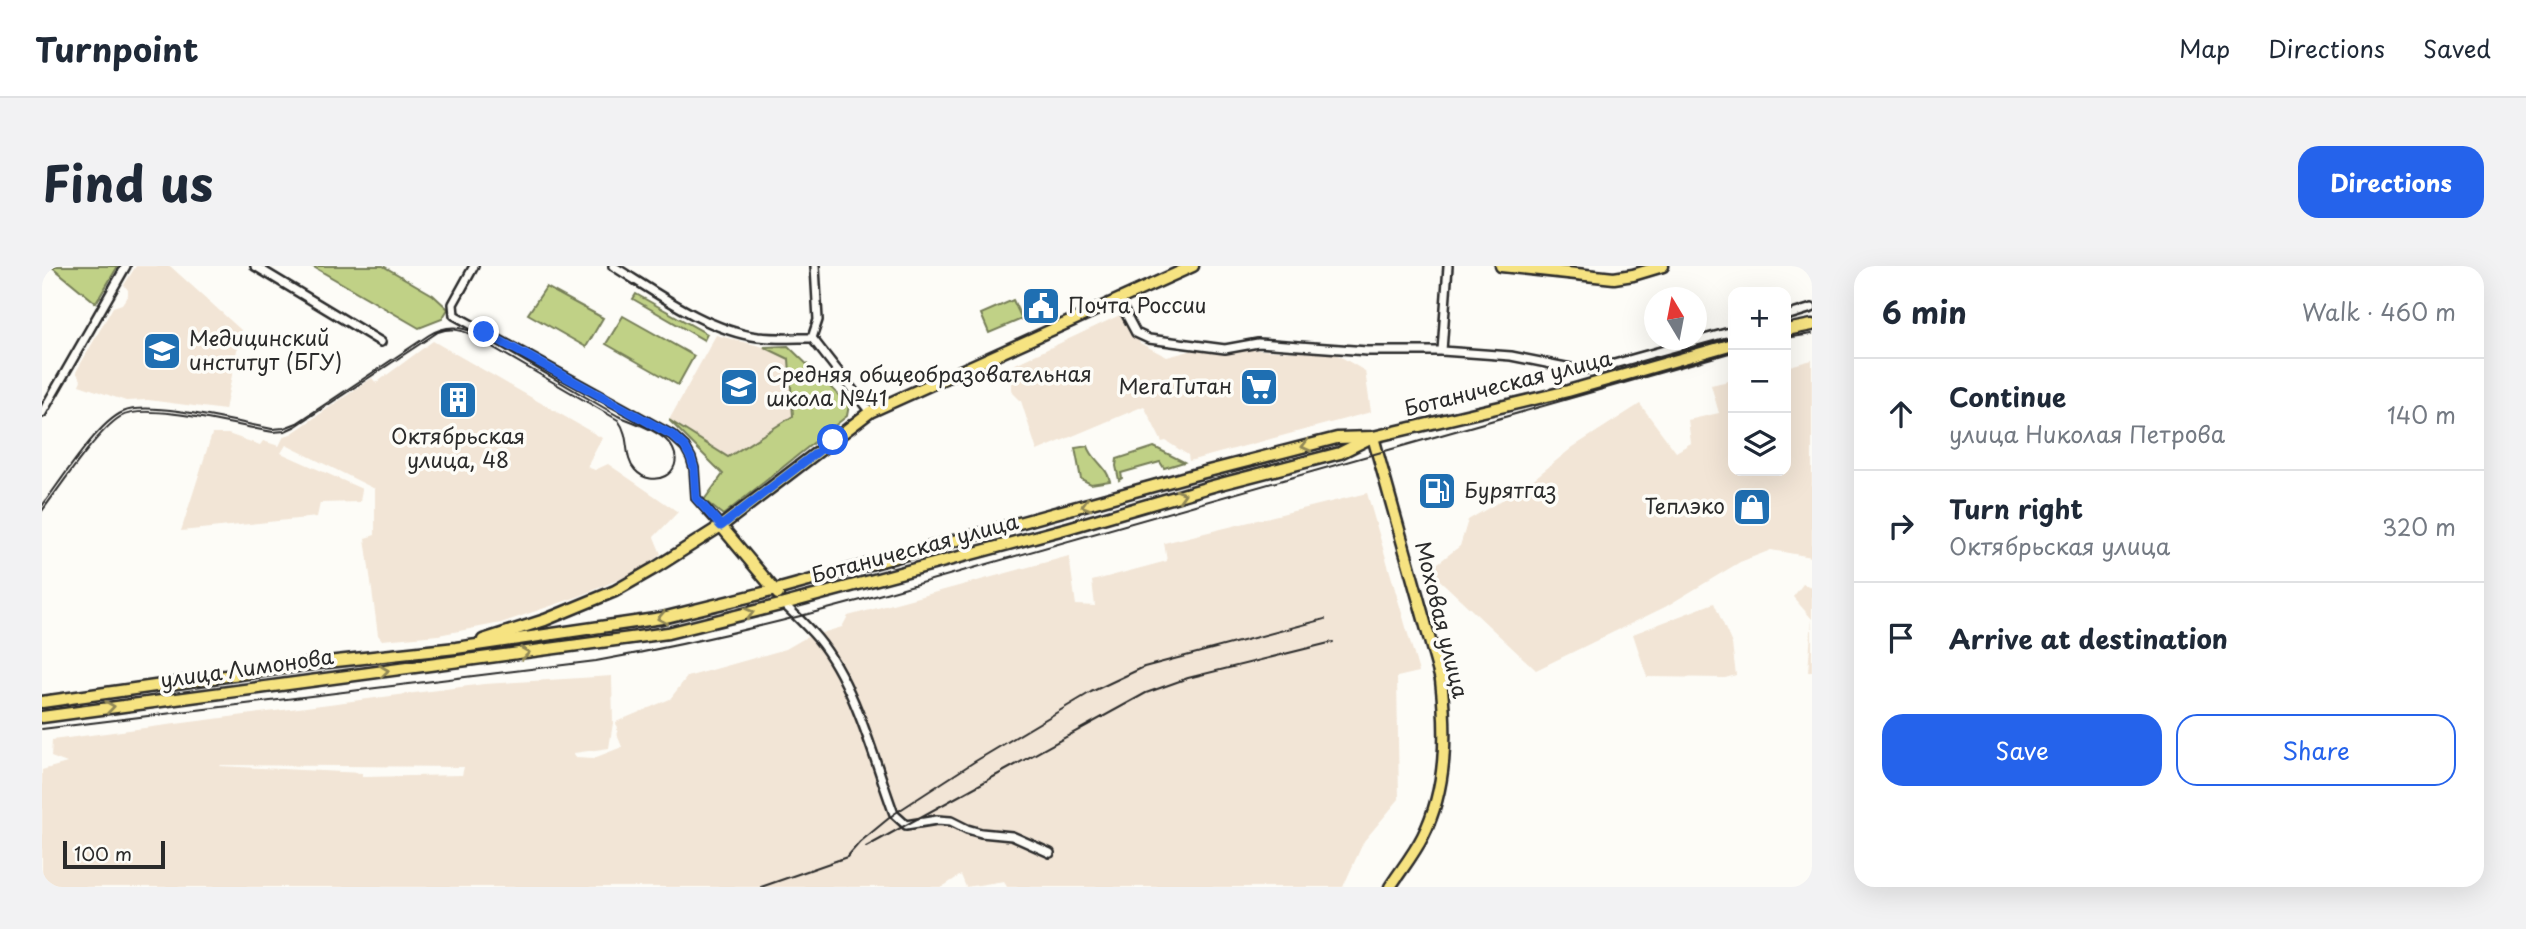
<!DOCTYPE html>
<html lang="en">
<head>
<meta charset="utf-8">
<style>
	body { margin:0; font-family:"Playpen Sans",sans-serif; background:#f2f2f3; color:#1f2937 }
	.controls { position:absolute; right:21px; top:21px; display:grid; overflow:hidden; border-radius:14px; box-shadow:0 7px 28px #0002 }
	.controls button { width:63px; height:63px; display:grid; place-items:center; padding:0; border:0; border-bottom:2px solid #e0e1e3; background:#fff; color:#1f2937; font:35px sans-serif }
	.compass { position:absolute; left:1602px; top:21px; width:63px; height:63px; border-radius:50%; background:#fff; box-shadow:0 7px 28px #0002; rotate:350deg }
	.scale { position:absolute; left:21px; bottom:18px; width:102px; box-sizing:border-box; padding-left:7px; border:4px solid #2b2b2b; border-top:0; font-size:19px; line-height:24px; white-space:nowrap; color:#2b2b2b; -webkit-text-stroke:5px #fdfcf7; paint-order:stroke }
	.stop { position:absolute; width:21px; height:21px; margin:-16px; border:5px solid #2563eb; border-radius:50%; background:#fff }
	.stop.end { background:#2563eb; border-color:#fff; box-shadow:0 2px 7px #0008 }
	.list { margin:0; padding:0; list-style:none }
	h2 { display:flex; justify-content:space-between; align-items:center; height:91px; margin:0; padding:0 28px; font-size:30px }
	h2 small { font-size:23px; font-weight:400; color:#747a83 }
	.list li { display:grid; grid-template-columns:46px 1fr auto; gap:21px; align-items:center; box-sizing:border-box; height:112px; padding:0 28px; border-top:2px solid #e0e1e3 }
	.list b { display:block; font-size:26px; white-space:nowrap }
	.list p { margin:0; font-size:23px; white-space:nowrap; color:#747a83 }
	.list em { font-size:23px; font-style:normal; color:#747a83 }
	.actions { display:flex; gap:14px; padding:21px 28px }
	.actions a { flex:1; padding:16px 0; border:2px solid #2563eb; border-radius:21px; text-align:center; font-size:24px; color:#2563eb }
	.actions .main { background:#2563eb; color:#fff }
	.icon { flex:none; width:38px; height:38px; fill:none; stroke:currentColor; stroke-width:2; stroke-linecap:round; stroke-linejoin:round }
	.map { position:relative; flex:none; width:1770px; height:621px; overflow:hidden; border-radius:21px }
	header { display:flex; align-items:center; gap:42px; box-sizing:border-box; height:98px; padding:0 35px; background:#fff; border-bottom:2px solid #e0e1e3 }
	header strong { font-size:33px }
	nav { display:flex; gap:38px; margin-inline-start:auto; font-size:24px }
	.intro { display:flex; align-items:center; justify-content:space-between; box-sizing:border-box; height:168px; padding:0 42px }
	h1 { margin:0; font-size:49px }
	.button { padding:18px 32px; border-radius:21px; background:#2563eb; color:#fff; font-size:24px; font-weight:700 }
	main { display:flex; gap:42px; padding:0 42px }
	aside { flex:1; background:#fff; border-radius:21px; box-shadow:0 7px 28px #0002 }
	.map>svg:first-child { display:block }
</style>
</head>
<body>
<header>
<strong>Turnpoint</strong>
<nav><a>Map</a><a>Directions</a><a>Saved</a></nav>
</header>
<div class="intro"><h1>Find us</h1><a class="button">Directions</a></div>
<main>
<div class="map">
<svg width="1770" height="621" viewBox="0 0 1770 621">
	<rect width="100%" height="100%" fill="#fdfcf7"/>
	<filter id="ink" filterUnits="userSpaceOnUse"><feTurbulence type="fractalNoise" baseFrequency=".0143" numOctaves="2"/><feDisplacementMap in="SourceGraphic" scale="14" xChannelSelector="R" yChannelSelector="G"/><feConvolveMatrix kernelMatrix="1 2 1 2 8 2 1 2 1" color-interpolation-filters="sRGB"/></filter>
	<g filter="url(#ink)">
		<g fill="#f2e5d6" fill-rule="evenodd">
			<path d="M94,0H128L199,64L183,144L106,134L84,135L37,119L39,114L34,106L71,41L80,38L86,29V24L82,19Z"/>
			<path d="M1080,48L1098,77L1125,91L1163,81L1294,88L1323,105L1329,146L1147,195L1146,189L1124,175L1120,176L1102,140L995,185L979,135L971,127L965,102Z"/>
			<path d="M674,69L722,81L747,93L751,150L686,191L627,154Z"/>
			<path d="M391,75L560,172L545,201L553,204L566,198L636,246L612,271L619,288L599,304L538,330L459,357L396,369L340,374L336,369L323,272L333,269V223L244,179L239,187L320,223L318,236L278,237L275,251L139,265L170,168H186L218,179L221,175L237,180L242,170L249,168L330,112L334,117Z"/>
			<path d="M1770,94V291L1729,284L1698,296L1623,341L1494,404L1387,304L1418,280L1426,254L1482,221L1531,181L1598,138L1634,186L1649,177L1646,154L1677,147L1669,119L1691,114V205H1744V101Z"/>
			<path d="M1325,227L1377,406L1355,411L1357,533L1322,575L1301,621H965L962,615L924,621L919,609L900,621H0V504L25,497L9,491L10,474L442,418L570,410L571,457L567,482L532,487L533,491L552,492L580,481L576,471L574,456L628,433L645,411L744,383L763,372L800,361L806,350L1027,290L1034,339L1053,340L1050,315L1125,295L1122,277ZM178,500L179,499L422,501L420,509L320,511V507Z"/>
			<path d="M1761,318L1770,321V406H1766L1770,353L1751,331Z"/>
			<path d="M1672,337L1690,378L1694,409L1683,412L1605,411L1591,368Z"/>
		</g>
		<g fill="#c0d186" stroke="#767e58" stroke-width="2">
			<path d="M9,0H76L54,37Z"/>
			<path d="M270,0H341L391,29L406,43L400,53L377,62Z"/>
			<path d="M504,21L561,52L544,81L486,48Z"/>
			<path d="M594,28L665,68L662,74L591,33Z"/>
			<path d="M971,34L980,53L947,67L939,48Z"/>
			<path d="M581,50L652,90L636,119L564,78Z"/>
			<path d="M746,80L807,139L805,150L681,249L662,234L681,208L627,154L686,191L751,150L747,93L722,81Z"/>
			<path d="M1046,180C1050,194 1065,200 1068,215L1049,218L1039,213L1033,182Z"/>
			<path d="M1112,181L1142,196L1122,202L1118,196L1079,207L1080,212L1077,214L1074,200L1075,193Z"/>
		</g>
		<g fill="none" stroke-linecap="round" stroke-linejoin="round">
			<defs>
				<g id="minor">
					<path d="M213,0L339,76"/>
					<path d="M432,0L411,38L412,49L630,169L643,181L649,192L652,202L654,232L679,260"/>
					<path d="M571,0C615,27 664,64 716,71C734,73 753,72 770,72L828,146"/>
					<path d="M1077,35L1094,67L1107,73L1183,83L1216,77L1325,85H1400L1469,90L1539,104L1572,98L1691,65"/>
					<path d="M1744,50L1770,42"/>
					<path d="M770,72L776,54L773,0"/>
					<path d="M1400,85L1406,0"/>
					<path d="M0,147L84,0"/>
					<path d="M742,338C753,349 766,361 776,373C813,418 832,494 852,548L864,559L895,554L909,555L925,563L939,567L970,570L1008,587"/>
				</g>
				<g id="major">
					<path d="M1459,0L1572,12L1591,9L1621,0"/>
					<path d="M1744,64L1770,59"/>
					<path d="M1331,171L1399,414C1405,467 1405,522 1381,570C1372,588 1359,604 1348,621"/>
					<path d="M679,260L736,328"/>
					<path d="M441,374L503,354L573,325L613,302L679,260L828,146L1151,0"/>
					<path d="M0,436L276,397L414,382L620,352L734,324L1151,209L1295,172L1331,171L1526,125L1691,78"/>
					<path d="M0,451L626,367L742,338L1026,262L1171,220L1298,187L1328,172"/>
				</g>
			</defs>
			<use href="#minor" stroke="#2b2b2b" stroke-width="12"/>
			<use href="#major" stroke="#2b2b2b" stroke-width="15"/>
			<use href="#minor" stroke="#fdfcf7" stroke-width="7"/>
			<use href="#major" stroke="#f6e381" stroke-width="10"/>
			<g stroke="#2b2b2b" stroke-width="2">
				<path d="M1744,72L1770,68"/>
				<path d="M0,240C18,216 55,157 81,146C108,134 198,157 230,163L242,162L255,157L387,69C405,58 419,60 438,69L576,150C591,156 624,167 631,183C643,207 611,224 593,204C581,191 589,171 576,154L428,68C416,63 408,62 396,66L254,160L243,165L231,166C199,161 104,135 78,151C55,165 18,221 0,245"/>
				<path d="M0,463L554,395C643,379 731,358 819,334L1691,86"/>
			</g>
			<g stroke="#2b2b2b" stroke-width="2">
				<path d="M824,581L1104,427L1146,412L1291,376"/>
				<path d="M719,621L805,591L818,576L852,548L932,496L1049,426L1102,401L1283,353"/>
			</g>
		</g>
		<defs><path id="oneway-chevron" d="M-2-3.5L2.5 0L-2 3.5" fill="none" stroke-width="1.6" stroke-linecap="round" stroke-linejoin="round" transform="scale(1.75)"/></defs>
		<g stroke="#908756">
			<use href="#oneway-chevron" transform="translate(1264 180) rotate(166)"/>
			<use href="#oneway-chevron" transform="translate(1139 229) rotate(-16)"/>
			<use href="#oneway-chevron" transform="translate(1044 239) rotate(164)"/>
			<use href="#oneway-chevron" transform="translate(707 347) rotate(-15)"/>
			<use href="#oneway-chevron" transform="translate(620 352) rotate(169)"/>
			<use href="#oneway-chevron" transform="translate(483 387) rotate(-8)"/>
			<use href="#oneway-chevron" transform="translate(342 405) rotate(-7)"/>
			<use href="#oneway-chevron" transform="translate(68 441) rotate(-8)"/>
		</g>
	</g>
	<g fill="none" stroke-linecap="round" stroke-linejoin="round" filter="url(#ink)">
		<path stroke="#2563eb" stroke-width="9" d="M442,66L630,169L643,181L649,192L652,202L654,232L679,260L791,174"/>
	</g>
	<defs>
		<symbol id="civic-square" viewBox="-11 -11 22 22"><rect x="-9" y="-9" width="18" height="18" rx="4" fill="#1f6fb2" stroke="#fdfcf7"/><path d="M-.6-6.5H3V-4.5H.6V-3L4-1V1h2V6H-6V1h2V-1L-.6-3ZM-1.2 2.5V6h2.4V2.5Z" fill="#fff"/></symbol>
		<symbol id="university-square" viewBox="-11 -11 22 22"><rect x="-9" y="-9" width="18" height="18" rx="4" fill="#1f6fb2" stroke="#fdfcf7"/><path d="M0-5L7-2L0 1L-7-2ZM-4 1L0 2.5L4 1V4Q0 6-4 4Z" fill="#fff"/></symbol>
		<symbol id="school-square" viewBox="-11 -11 22 22"><rect x="-9" y="-9" width="18" height="18" rx="4" fill="#1f6fb2" stroke="#fdfcf7"/><path d="M0-5L7-2L0 1L-7-2ZM-4 1L0 2.5L4 1V4Q0 6-4 4Z" fill="#fff"/></symbol>
		<symbol id="supermarket-square" viewBox="-11 -11 22 22"><rect x="-9" y="-9" width="18" height="18" rx="4" fill="#1f6fb2" stroke="#fdfcf7"/><path d="M-6-5.5h2.5l.6 2H6L4.5 2H-2.5L-4.4-4H-6ZM-1.5 3.2a1.3 1.3 0 1 0 .1 0ZM3 3.2a1.3 1.3 0 1 0 .1 0Z" fill="#fff"/></symbol>
		<symbol id="building-square" viewBox="-11 -11 22 22"><rect x="-9" y="-9" width="18" height="18" rx="4" fill="#1f6fb2" stroke="#fdfcf7"/><path d="M-4-6H4V6H1V3H-1V6H-4ZM-2.5-4.3h1.7v1.8h-1.7ZM.8-4.3h1.7v1.8H.8ZM-2.5-1h1.7V.8h-1.7ZM.8-1h1.7V.8H.8Z" fill="#fff"/></symbol>
		<symbol id="fuel-square" viewBox="-11 -11 22 22"><rect x="-9" y="-9" width="18" height="18" rx="4" fill="#1f6fb2" stroke="#fdfcf7"/><path d="M-5.5-6h7V0h2V4h1.3V-2.5L3-4.5l.8-.8L6-3V5H2.5V1h-1V6h-7ZM-4.2-4.7v3.2H.2V-4.7Z" fill="#fff"/></symbol>
		<symbol id="shop-square" viewBox="-11 -11 22 22"><rect x="-9" y="-9" width="18" height="18" rx="4" fill="#1f6fb2" stroke="#fdfcf7"/><path d="M-5-2.5h2.3a2.7 3.5 0 0 1 5.4 0H5L5.5 6h-11ZM-1.5-2.5h3a1.5 2.3 0 0 0-3 0Z" fill="#fff"/></symbol>
	</defs>
	<g fill-rule="evenodd">
		<use href="#civic-square" x="977" y="18" width="44" height="44"/>
		<use href="#university-square" x="98" y="63" width="44" height="44"/>
		<use href="#school-square" x="675" y="99" width="44" height="44"/>
		<use href="#supermarket-square" x="1195" y="99" width="44" height="44"/>
		<use href="#building-square" x="394" y="112" width="44" height="44"/>
		<use href="#fuel-square" x="1373" y="203" width="44" height="44"/>
		<use href="#shop-square" x="1688" y="219" width="44" height="44"/>
	</g>
	<g text-anchor="middle" stroke-width="7" stroke-linejoin="round" paint-order="stroke">
		<g font-size="21" fill="#2b2b2b" stroke="#fdfcf7" text-anchor="start">
			<text x="1026" y="47">Почта России</text>
			<text x="147" y="80">Медицинский<tspan x="147" dy="24">институт (БГУ)</tspan></text>
			<text x="724" y="116">Средняя общеобразовательная<tspan x="724" dy="24">школа №41</tspan></text>
			<text x="1190" y="128" text-anchor="end">МегаТитан</text>
			<text x="416" y="178" text-anchor="middle">Октябрьская<tspan x="416" dy="24">улица, 48</tspan></text>
			<text x="1422" y="232">Бурятгаз</text>
			<text x="1683" y="248" text-anchor="end">Теплэко</text>
		</g>
		<g font-size="21" fill="#2b2b2b" stroke="#fdfcf7">
			<text transform="translate(1466 118) rotate(-14)" y="7">Ботаническая улица</text>
			<text transform="translate(873 283) rotate(-15)" y="7">Ботаническая улица</text>
			<text transform="translate(1399 354) rotate(76)" y="7">Моховая улица</text>
			<text transform="translate(205 403) rotate(-8)" y="7">улица Лимонова</text>
		</g>
	</g>
</svg>
<div class="controls">
<button>+</button>
<button>−</button>
<button><svg class="icon" aria-label="layers" viewBox="0 0 24 24"><path d="M12 4l9 5-9 5-9-5zM3 14l9 5 9-5"/></svg></button>
</div>
<svg class="compass" viewBox="-18 -18 36 36"><path d="M0-13l5 13h-10z" fill="#e53935"/><path d="M0 13l5-13h-10z" fill="#747a83"/></svg>
<div class="scale">100 m</div>
<div class="stop" style="left:791px;top:174px"></div>
<div class="stop end" style="left:442px;top:66px"></div>
</div>
<aside>
<h2>6 min<small>Walk · 460 m</small></h2>
<ul class="list">
<li><svg class="icon" aria-label="ahead" viewBox="0 0 24 24"><path d="M12 20V5M6 11l6-6 6 6"/></svg><div><b>Continue</b><p>улица Николая Петрова</p></div><em>140 m</em></li>
<li><svg class="icon" aria-label="right" viewBox="0 0 24 24"><path d="M7 20v-9h11M14 6l5 5-5 5"/></svg><div><b>Turn right</b><p>Октябрьская улица</p></div><em>320 m</em></li>
<li><svg class="icon" aria-label="arrive" viewBox="0 0 24 24"><path d="M6 21V4h12l-3 4 3 4H6"/></svg><div><b>Arrive at destination</b></div></li>
</ul>
<div class="actions"><a class="main">Save</a><a>Share</a></div>
</aside>
</main>
</body>
</html>
